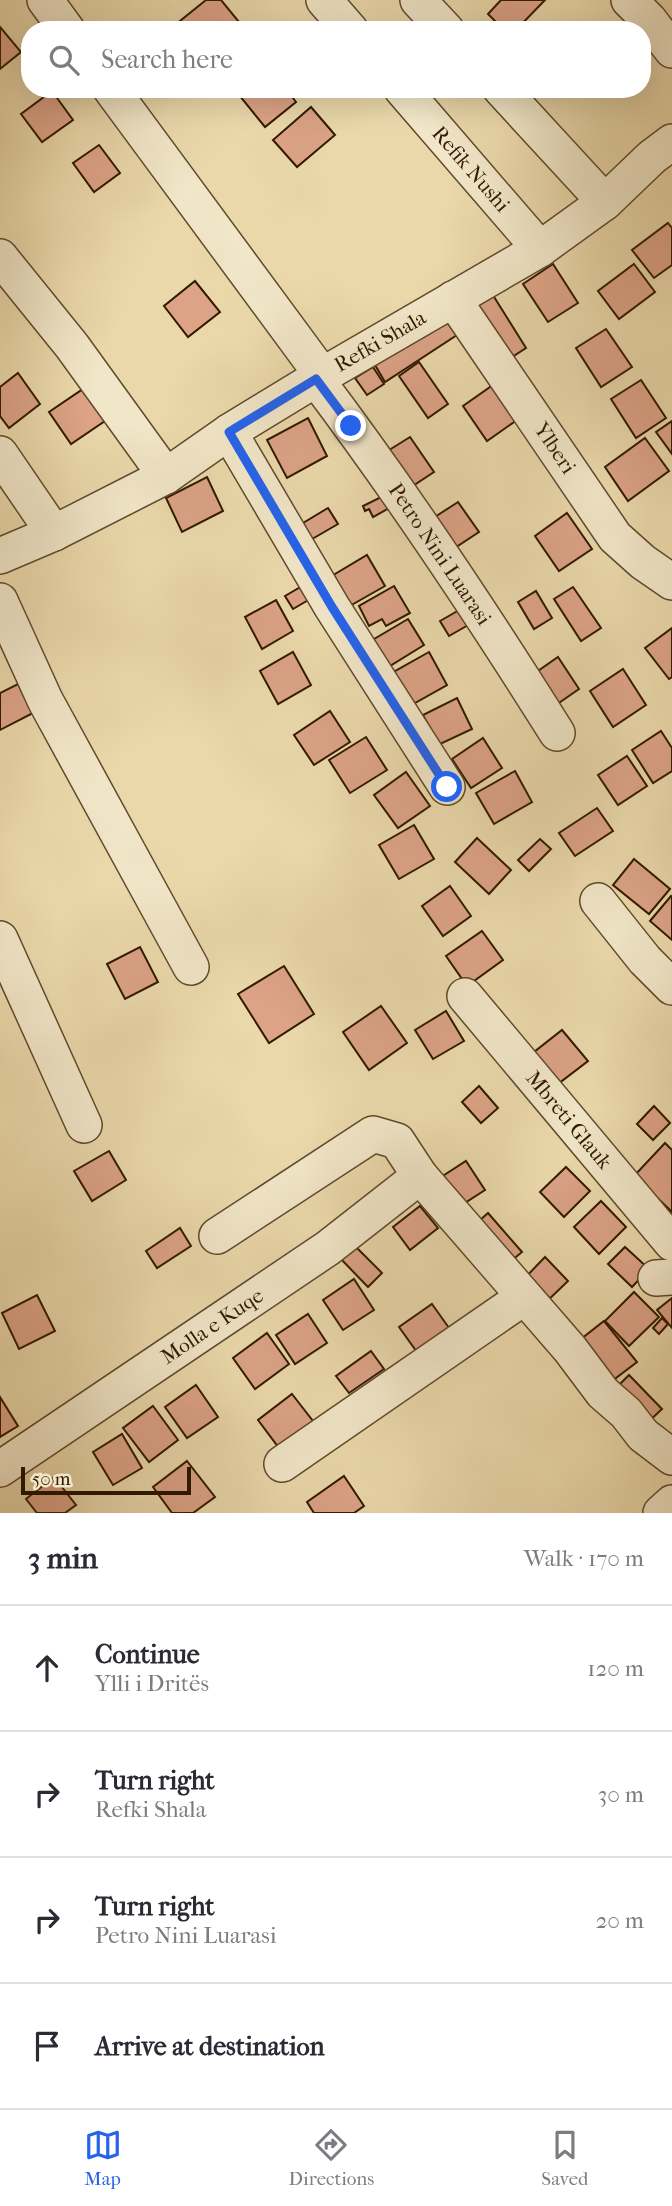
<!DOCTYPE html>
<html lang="en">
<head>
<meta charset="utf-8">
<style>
	body { margin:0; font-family:"IM FELL French Canon",serif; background:#f2f2f3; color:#2b2b33 }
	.scale { position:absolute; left:21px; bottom:18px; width:170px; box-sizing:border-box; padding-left:7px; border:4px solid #311a00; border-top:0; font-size:19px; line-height:24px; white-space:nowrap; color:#311a00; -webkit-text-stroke:5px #f1e6c8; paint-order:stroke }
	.stop { position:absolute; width:21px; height:21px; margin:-16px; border:5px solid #2563eb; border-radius:50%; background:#fff }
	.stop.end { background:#2563eb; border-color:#fff; box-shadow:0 2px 7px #0008 }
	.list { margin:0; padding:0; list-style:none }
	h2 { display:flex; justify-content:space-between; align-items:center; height:91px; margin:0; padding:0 28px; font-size:30px }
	h2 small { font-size:23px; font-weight:400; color:#7c7c81 }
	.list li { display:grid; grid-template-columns:46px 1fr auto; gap:21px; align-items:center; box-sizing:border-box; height:126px; padding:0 28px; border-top:2px solid #e1e1e2 }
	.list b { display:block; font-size:26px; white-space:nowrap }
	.list p { margin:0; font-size:23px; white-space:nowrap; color:#7c7c81 }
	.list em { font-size:23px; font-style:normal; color:#7c7c81 }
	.icon { flex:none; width:38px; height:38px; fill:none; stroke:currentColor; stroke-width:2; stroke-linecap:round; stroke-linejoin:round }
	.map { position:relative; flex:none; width:672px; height:1513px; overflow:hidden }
	.search { position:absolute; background:#fff; box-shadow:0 7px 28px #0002; left:21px; right:21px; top:21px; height:77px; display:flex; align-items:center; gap:18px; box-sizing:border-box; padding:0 24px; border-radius:28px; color:#7c7c81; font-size:26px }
	.sheet { height:595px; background:#fff }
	nav { display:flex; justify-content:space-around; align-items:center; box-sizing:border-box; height:98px; border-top:2px solid #e1e1e2; background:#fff; font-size:19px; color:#7c7c81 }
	nav a { display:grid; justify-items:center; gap:4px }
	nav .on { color:#2563eb }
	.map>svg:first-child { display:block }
</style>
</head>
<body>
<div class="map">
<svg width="672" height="1513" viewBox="0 0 672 1513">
	<rect width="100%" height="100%" fill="#ead8ab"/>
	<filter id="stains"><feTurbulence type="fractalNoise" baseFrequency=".00286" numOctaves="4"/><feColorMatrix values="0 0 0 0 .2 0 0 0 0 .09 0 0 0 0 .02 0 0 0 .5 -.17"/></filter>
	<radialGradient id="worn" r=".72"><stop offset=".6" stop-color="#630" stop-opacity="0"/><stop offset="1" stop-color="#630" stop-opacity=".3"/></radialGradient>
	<g fill="#dca387" stroke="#311a00" stroke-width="2">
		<path d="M206,0H221L244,28L187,30L180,21Z"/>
		<path d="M501,0H545L516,30H504L488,14Z"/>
		<path d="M0,27L21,52L0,69Z"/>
		<path d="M246,89H286L296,102L265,127L239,95Z"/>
		<path d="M52,91L73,120L42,142L21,114Z"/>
		<path d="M311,107L335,135L297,167L273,140Z"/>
		<path d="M99,145L120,173L94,192L73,163Z"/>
		<path d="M668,223L672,228V265L654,278L632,250Z"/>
		<path d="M553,264L578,303L548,322L523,284Z"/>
		<path d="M634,264L655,292L619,319L598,291Z"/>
		<path d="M195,281L220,312L188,337L164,306Z"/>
		<path d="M491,292L526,348L509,359L474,303Z"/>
		<path d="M446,318L457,335L385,382L375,365Z"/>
		<path d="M606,329L632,367L601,387L576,348Z"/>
		<path d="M419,362L448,404L428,418L399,376Z"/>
		<path d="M373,367L384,384L367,395L355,378Z"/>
		<path d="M18,373L40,404L9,428L0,416V387Z"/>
		<path d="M641,380L666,418L636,438L611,399Z"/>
		<path d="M493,385L517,420L487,441L463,406Z"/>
		<path d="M83,389L105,421L71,444L49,412Z"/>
		<path d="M308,418L327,456L287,478L267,440Z"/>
		<path d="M672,421V454L656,432Z"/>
		<path d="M410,437L434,472L402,493L378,457Z"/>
		<path d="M645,438L669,471L628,501L605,467Z"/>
		<path d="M207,477L223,511L182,532L166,498Z"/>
		<path d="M385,495L391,507L373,517L369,509L365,511L363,506Z"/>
		<path d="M458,502L479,532L444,555L424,524Z"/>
		<path d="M328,508L338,524L307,542L298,526Z"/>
		<path d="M567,513L592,549L559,571L535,536Z"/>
		<path d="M367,555L385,586L348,607L330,577Z"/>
		<path d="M309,582L317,595L293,609L285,596Z"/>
		<path d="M394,586L410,613L386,626L382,619L369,626L359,606Z"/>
		<path d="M573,587L601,628L581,641L554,599Z"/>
		<path d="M536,591L552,618L534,629L518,602Z"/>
		<path d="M276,600L293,631L262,649L245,617Z"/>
		<path d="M461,609L470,624L449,636L440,621Z"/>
		<path d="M408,619L424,645L385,669L369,642Z"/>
		<path d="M672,628V677L669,679L645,648Z"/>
		<path d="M293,652L311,685L278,704L260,671Z"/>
		<path d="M429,652L447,685L408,707L390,674Z"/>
		<path d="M558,657L579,689L550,709L528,678Z"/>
		<path d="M623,669L646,705L613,727L590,691Z"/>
		<path d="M18,684L33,713L0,730V693Z"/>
		<path d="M457,698L472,729L438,745L423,715Z"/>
		<path d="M330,711L350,742L314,765L294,735Z"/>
		<path d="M661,731L672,748V771L653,783L632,750Z"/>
		<path d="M366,737L387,770L350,793L329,760Z"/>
		<path d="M483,738L502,768L471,788L452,759Z"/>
		<path d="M627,756L647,786L618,805L598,775Z"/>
		<path d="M515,771L532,802L494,824L476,793Z"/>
		<path d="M406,772L430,806L398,828L374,795Z"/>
		<path d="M597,808L613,831L575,856L559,833Z"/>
		<path d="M414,825L434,859L399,879L379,845Z"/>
		<path d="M477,838L511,870L489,894L455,862Z"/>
		<path d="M540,839L551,849L529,871L518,860Z"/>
		<path d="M634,859L670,889L649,914L613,885Z"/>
		<path d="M450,886L471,916L443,936L422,906Z"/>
		<path d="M671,896L672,897V940L650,921Z"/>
		<path d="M482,931L503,960L467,986L446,956Z"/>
		<path d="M140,947L158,982L125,999L107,964Z"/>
		<path d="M284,966L314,1014L269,1043L238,994Z"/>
		<path d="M381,1006L407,1043L369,1070L343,1032Z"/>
		<path d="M446,1011L464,1041L433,1059L415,1030Z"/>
		<path d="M562,1030L588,1061L554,1087L529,1056Z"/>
		<path d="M479,1086L498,1108L481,1123L462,1102Z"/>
		<path d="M654,1106L670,1123L653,1140L637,1124Z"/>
		<path d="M665,1143L672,1150V1212L634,1176Z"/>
		<path d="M109,1151L126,1180L92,1201L74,1171Z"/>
		<path d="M466,1161L485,1190L457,1208L438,1179Z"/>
		<path d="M566,1167L590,1191L564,1217L540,1192Z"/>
		<path d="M601,1201L626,1227L599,1254L574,1227Z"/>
		<path d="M420,1206L438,1228L410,1250L393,1227Z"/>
		<path d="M488,1213L522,1252L504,1267L470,1229Z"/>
		<path d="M180,1228L191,1246L157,1268L146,1251Z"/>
		<path d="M352,1243L382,1273L368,1287L338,1256Z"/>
		<path d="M625,1247L649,1269L632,1287L608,1264Z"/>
		<path d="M545,1257L568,1281L543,1305L521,1282Z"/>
		<path d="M354,1279L374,1310L343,1330L323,1300Z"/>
		<path d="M634,1292L659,1317L629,1346L605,1321Z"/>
		<path d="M37,1295L55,1331L19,1349L2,1313Z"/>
		<path d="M672,1298V1328L657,1310Z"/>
		<path d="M432,1304L454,1335L422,1359L399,1327Z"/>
		<path d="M308,1314L327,1343L295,1364L276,1335Z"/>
		<path d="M662,1318L668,1324L659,1334L653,1328Z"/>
		<path d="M604,1321L637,1362L608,1384L576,1343Z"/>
		<path d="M267,1333L289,1364L255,1389L233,1358Z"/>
		<path d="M371,1351L384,1369L349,1393L336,1376Z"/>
		<path d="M629,1375L662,1409L646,1424L613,1391Z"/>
		<path d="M196,1385L218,1417L187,1438L165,1407Z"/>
		<path d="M292,1394L320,1430L285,1456L258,1420Z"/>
		<path d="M0,1397L18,1426L0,1437Z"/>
		<path d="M153,1406L178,1440L149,1462L123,1428Z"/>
		<path d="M122,1434L142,1468L113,1485L93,1452Z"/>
		<path d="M187,1461L215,1497L193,1513H172L153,1487Z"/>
		<path d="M344,1476L364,1506L354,1513H314L307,1502Z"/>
		<path d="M54,1477L76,1505L65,1513H37L26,1499Z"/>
	</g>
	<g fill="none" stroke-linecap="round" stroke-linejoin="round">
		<defs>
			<g id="minor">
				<path d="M45,0L67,30"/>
				<path d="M324,0L350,30"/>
				<path d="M418,0L446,30"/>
				<path d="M629,0L649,20L672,50"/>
				<path d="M111,89L322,375"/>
				<path d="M402,89L540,249"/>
				<path d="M501,89L605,202"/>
				<path d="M0,257L72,346L166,476"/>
				<path d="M453,299L615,537L643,562L672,582"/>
				<path d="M316,379C402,493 481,612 557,733"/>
				<path d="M229,432L332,607L447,787"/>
				<path d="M0,454L54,533"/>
				<path d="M0,556L54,533L166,476L229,432L316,379L540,249L605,202L652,157L672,142"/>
				<path d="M0,601L45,700L191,967"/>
				<path d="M598,901L645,960L672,987"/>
				<path d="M0,939L84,1125"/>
				<path d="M465,996L672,1243"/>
				<path d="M217,1236L373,1134L397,1141L420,1176L570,1349L603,1393L626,1413L643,1435L672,1457"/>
				<path d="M656,1278L672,1277"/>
				<path d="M282,1464L524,1297"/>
				<path d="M0,1469L328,1248L420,1176"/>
				<path d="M661,1513L672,1503"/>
			</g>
		</defs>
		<use href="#minor" stroke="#5f4a2b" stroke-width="38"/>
		<use href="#minor" stroke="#f1e6c8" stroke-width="35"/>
	</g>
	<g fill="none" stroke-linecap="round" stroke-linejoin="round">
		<path stroke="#2563eb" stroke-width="9" d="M351,426L316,379L229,432L332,607L447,787"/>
	</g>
	<g text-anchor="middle" stroke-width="5" stroke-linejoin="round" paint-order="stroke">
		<g font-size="21" fill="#311a00" stroke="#f1e6c8">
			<text transform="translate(471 169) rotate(49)" y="7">Refik Nushi</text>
			<text transform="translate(380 341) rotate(-30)" y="7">Refki Shala</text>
			<text transform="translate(555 448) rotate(56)" y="7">Ylberi</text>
			<text transform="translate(440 554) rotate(56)" y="7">Petro Nini Luarasi</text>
			<text transform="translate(569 1120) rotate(50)" y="7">Mbreti Glauk</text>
			<text transform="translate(212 1326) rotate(-34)" y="7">Molla e Kuqe</text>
		</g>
	</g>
	<rect width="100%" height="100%" filter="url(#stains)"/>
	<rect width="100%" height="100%" fill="url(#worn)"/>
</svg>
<div class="scale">50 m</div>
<div class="stop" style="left:447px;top:787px"></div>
<div class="stop end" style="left:351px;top:426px"></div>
<div class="search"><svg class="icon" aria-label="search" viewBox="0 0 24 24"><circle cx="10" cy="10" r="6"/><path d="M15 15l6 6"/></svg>Search here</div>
</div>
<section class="sheet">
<h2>3 min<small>Walk · 170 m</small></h2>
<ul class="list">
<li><svg class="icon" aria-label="ahead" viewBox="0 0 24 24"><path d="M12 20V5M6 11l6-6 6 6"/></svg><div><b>Continue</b><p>Ylli i Dritës</p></div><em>120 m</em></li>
<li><svg class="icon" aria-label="right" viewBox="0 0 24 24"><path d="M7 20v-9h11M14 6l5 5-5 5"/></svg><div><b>Turn right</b><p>Refki Shala</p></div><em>30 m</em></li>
<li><svg class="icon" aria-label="right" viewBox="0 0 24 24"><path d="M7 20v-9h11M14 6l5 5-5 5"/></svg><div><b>Turn right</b><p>Petro Nini Luarasi</p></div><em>20 m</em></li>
<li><svg class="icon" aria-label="arrive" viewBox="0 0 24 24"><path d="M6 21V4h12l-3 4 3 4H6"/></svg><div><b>Arrive at destination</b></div></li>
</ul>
</section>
<nav>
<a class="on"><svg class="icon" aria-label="map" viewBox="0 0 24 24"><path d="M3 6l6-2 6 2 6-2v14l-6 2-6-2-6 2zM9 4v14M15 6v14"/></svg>Map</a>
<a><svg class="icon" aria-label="directions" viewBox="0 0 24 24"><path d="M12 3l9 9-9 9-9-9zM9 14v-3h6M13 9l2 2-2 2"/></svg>Directions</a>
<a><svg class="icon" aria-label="saved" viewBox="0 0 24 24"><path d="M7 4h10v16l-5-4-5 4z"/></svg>Saved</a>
</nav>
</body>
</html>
